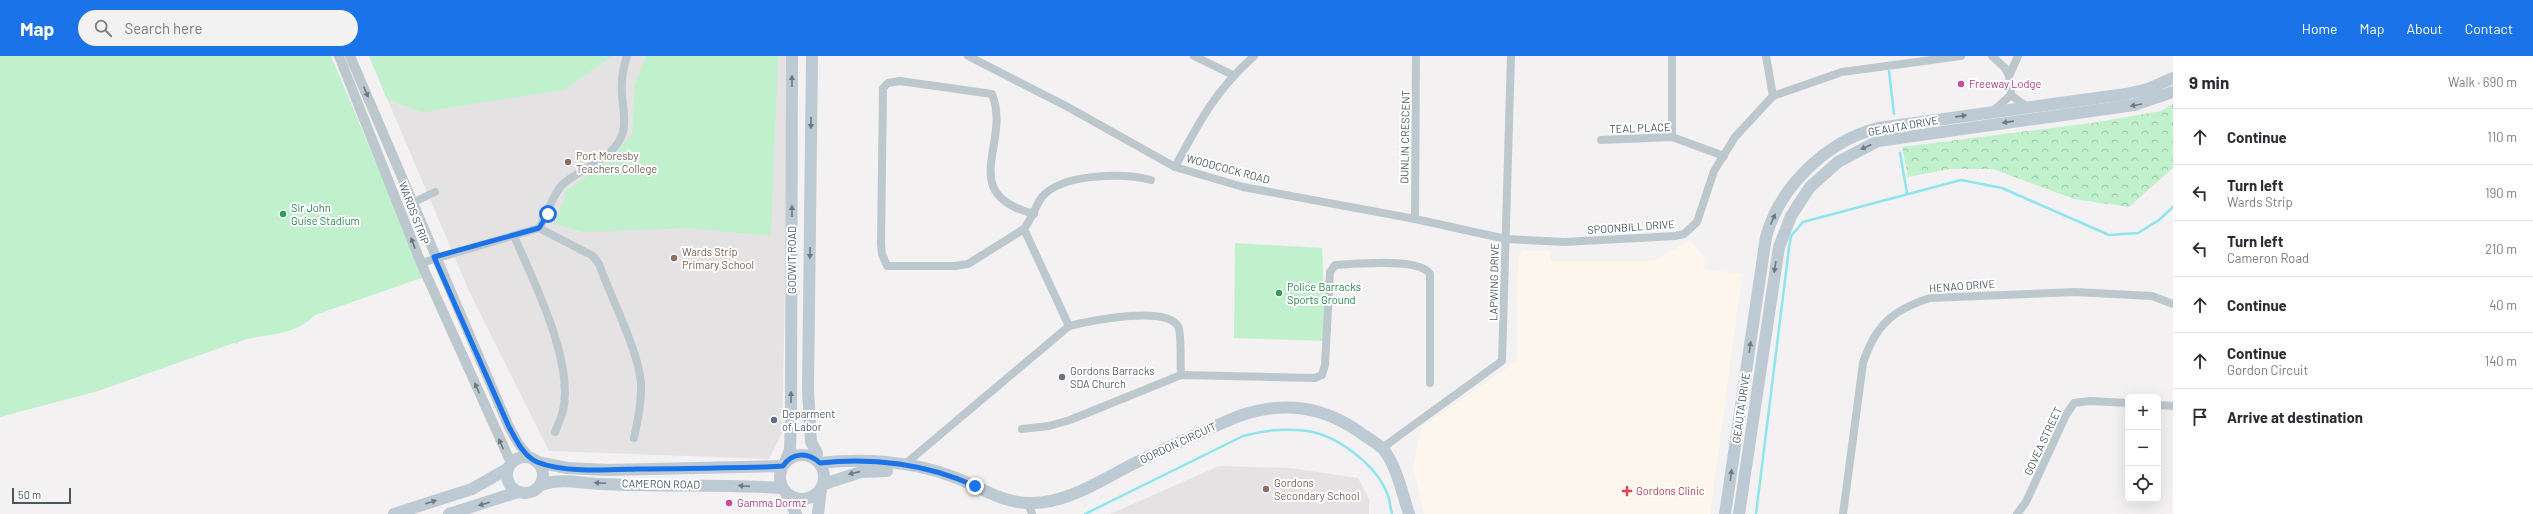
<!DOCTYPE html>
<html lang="en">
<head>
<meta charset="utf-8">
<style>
	body { margin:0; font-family:Barlow,sans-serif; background:#f2f2f3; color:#2b2b33 }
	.controls { position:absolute; right:12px; bottom:12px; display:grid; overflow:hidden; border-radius:6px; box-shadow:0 4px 16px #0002 }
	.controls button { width:36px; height:36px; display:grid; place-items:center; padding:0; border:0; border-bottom:1px solid #e1e1e2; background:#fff; color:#2b2b33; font:20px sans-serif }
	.scale { position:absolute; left:12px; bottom:10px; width:59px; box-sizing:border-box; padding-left:4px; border:2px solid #49575f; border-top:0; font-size:11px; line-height:14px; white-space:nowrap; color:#49575f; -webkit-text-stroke:3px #fff; paint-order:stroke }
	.stop { position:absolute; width:12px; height:12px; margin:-9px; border:3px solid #1a73e8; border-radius:50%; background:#fff }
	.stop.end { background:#1a73e8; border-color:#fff; box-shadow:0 1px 4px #0008 }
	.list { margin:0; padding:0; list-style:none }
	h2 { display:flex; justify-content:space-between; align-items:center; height:52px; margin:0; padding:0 16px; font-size:17px }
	h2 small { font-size:13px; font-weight:400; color:#7c7c81 }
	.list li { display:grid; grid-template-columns:26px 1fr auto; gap:12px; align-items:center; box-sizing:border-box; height:56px; padding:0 16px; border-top:1px solid #e1e1e2 }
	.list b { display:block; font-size:15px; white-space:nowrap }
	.list p { margin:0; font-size:13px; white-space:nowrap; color:#7c7c81 }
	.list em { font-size:13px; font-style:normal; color:#7c7c81 }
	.icon { flex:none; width:22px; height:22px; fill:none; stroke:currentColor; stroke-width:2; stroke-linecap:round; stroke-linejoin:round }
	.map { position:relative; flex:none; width:2173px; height:458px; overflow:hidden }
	header { display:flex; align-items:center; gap:24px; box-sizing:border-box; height:56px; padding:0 20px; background:#1a73e8; color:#fff }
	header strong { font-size:19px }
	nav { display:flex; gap:22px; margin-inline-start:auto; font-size:14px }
	.search { width:280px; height:36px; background:#f2f2f3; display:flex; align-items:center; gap:10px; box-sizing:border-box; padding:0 14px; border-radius:22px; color:#7c7c81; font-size:15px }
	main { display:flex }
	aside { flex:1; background:#fff }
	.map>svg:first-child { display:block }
</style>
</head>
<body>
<header>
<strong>Map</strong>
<div class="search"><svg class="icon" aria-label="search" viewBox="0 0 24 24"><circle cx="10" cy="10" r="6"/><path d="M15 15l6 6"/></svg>Search here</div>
<nav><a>Home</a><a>Map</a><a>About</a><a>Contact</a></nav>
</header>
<main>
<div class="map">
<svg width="2173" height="458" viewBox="0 0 2173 458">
	<defs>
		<pattern id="park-crowns" width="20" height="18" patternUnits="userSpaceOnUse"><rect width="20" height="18" fill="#c1f0cd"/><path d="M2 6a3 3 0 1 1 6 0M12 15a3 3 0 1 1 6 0" fill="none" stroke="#9fc5aa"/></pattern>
	</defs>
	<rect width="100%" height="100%" fill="#f4f1f2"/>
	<path fill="#fdf6ec" d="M1690,184L1705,203L1704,213L1742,218L1710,458H1424L1413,411L1421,371L1517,305L1518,200L1523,195H1550L1551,205H1653Z"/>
	<g fill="#e5e2e4">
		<path d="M369,0H788L789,41L782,377L769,403L549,395L469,235Z"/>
		<path d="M1219,410L1290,412L1358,422L1369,443V458H1110Z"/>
	</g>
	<g fill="#c1f0cd">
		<path d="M0,0H331L424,221L315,259C293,282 265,276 238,286L237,288L234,287L98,335L0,361Z"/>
		<path d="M369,0H612L564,34L421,56L387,43Z"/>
		<path d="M646,0H778L771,180L688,172L583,176L555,168L567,134L612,102L632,78L635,28Z"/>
		<path d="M1235,187L1322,192L1326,285L1234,282Z"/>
	</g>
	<path fill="url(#park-crowns)" d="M2173,48V112L2129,151L2074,143L1993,113H1949L1908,121L1902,91L2092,67L2161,55Z"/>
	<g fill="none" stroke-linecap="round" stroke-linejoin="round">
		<g stroke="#8ee5ed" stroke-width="2.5">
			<path d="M1889,15L1894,58"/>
			<path d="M1900,97L1907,137"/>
			<path d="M1085,458L1243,380C1264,374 1285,372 1307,375C1337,379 1376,409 1387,437C1390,443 1390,451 1392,458"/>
			<path d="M1756,458L1789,192L1791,180L1803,166L1961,124L2002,132L2109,179L2138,177L2159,164L2173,151"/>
		</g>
		<g stroke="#bdc7ce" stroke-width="8">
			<path d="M968,0L1066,50L1175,111L1243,131L1415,163L1506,183L1565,186L1675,180L1684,178L1697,166L1714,115L1735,81L1773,40L1842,16L1961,0"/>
			<path d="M1194,0L1233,19"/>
			<path d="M1672,0V81"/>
			<path d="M1766,0L1773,40"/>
			<path d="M1992,0L2005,12L2009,20"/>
			<path d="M2011,39L2027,51"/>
			<path d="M1993,55L2011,39L2009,20L2018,0"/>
			<path d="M1601,84L1672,81L1724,100"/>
			<path d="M1175,111C1199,66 1215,35 1254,0"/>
			<path d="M412,147L435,136"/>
			<path d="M1415,163L1416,0"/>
			<path d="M539,172L593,200L599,208C611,242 638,293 641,327C642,345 638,364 634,382"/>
			<path d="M1024,173L968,208L955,210H887L882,198L881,188L883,32L888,27L900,25L992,38C1012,87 955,137 1034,158"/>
			<path d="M514,180C534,226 574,305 563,355C561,362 558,369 555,376"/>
			<path d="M421,207L539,172C548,158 551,141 562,129C580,112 613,104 622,79C627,66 622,49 622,36C621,24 623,12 627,0"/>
			<path d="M1069,270L1024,173C1031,164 1037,147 1042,141C1062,117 1124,117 1151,124"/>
			<path d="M2158,349L2173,350"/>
			<path d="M1022,373L1049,370L1070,364L1181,319L1315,322L1322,319L1325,309L1330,216L1335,209C1354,208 1420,201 1430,218V327"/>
			<path d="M1382,392L1502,305L1511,0"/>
			<path d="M904,409L1069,270C1090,265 1165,249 1178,270C1182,277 1180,309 1181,319"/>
			<path d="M1028,447L1032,458"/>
			<path d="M1843,458L1863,307C1875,270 1892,254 1930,242L2075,236L2152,240L2173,248"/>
			<path d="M2017,458L2026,446L2066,359L2074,347L2090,345L2128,347"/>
		</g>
		<g stroke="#bdc7ce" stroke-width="10">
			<path d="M339,0L421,207L511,407"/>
			<path d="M350,0L509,371L518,387L530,402"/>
		</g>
		<g stroke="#bdcad3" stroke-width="12">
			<path d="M812,0L808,334L811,386L817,397L816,403"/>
			<circle cx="802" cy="421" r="22"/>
			<circle cx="525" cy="419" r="18"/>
			<path d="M537,406L567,412L607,414L781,410"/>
			<path d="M785,407L790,394L791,356L792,0"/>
			<path d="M820,407C863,402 913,405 954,421C978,430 1001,446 1027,447C1064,449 1100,425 1131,409C1167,392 1202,375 1239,360C1285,344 1325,350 1365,380C1371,384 1378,388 1383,393C1397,410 1402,437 1409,458"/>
			<path d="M824,428L861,416L887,415"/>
			<path d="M540,429C562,422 578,427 600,428C661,431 722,428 782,432"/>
			<path d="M786,437L796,458"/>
			<path d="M394,458L472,433L507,413"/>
			<path d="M449,458L518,436"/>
			<path d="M818,458L821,433"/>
			<path d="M1725,458L1766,181C1780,130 1827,85 1878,72L2126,38L2148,33L2173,22"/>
			<path d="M1739,458L1779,191L1791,160L1810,131L1838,106L1878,85L2134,49L2173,36"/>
		</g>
	</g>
	<defs><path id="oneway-solid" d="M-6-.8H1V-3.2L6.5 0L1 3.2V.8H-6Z"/></defs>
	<g fill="#6c7a82">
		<use href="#oneway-solid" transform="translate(792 25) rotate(-90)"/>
		<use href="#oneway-solid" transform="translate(2136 49) rotate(170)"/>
		<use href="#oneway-solid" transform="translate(1961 60) rotate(-8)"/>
		<use href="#oneway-solid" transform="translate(2008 66) rotate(172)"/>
		<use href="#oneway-solid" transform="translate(811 67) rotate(91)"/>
		<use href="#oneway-solid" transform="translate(1866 91) rotate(156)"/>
		<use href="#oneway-solid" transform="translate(792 155) rotate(-90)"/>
		<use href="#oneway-solid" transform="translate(1773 163) rotate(-66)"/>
		<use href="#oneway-solid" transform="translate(810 197) rotate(91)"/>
		<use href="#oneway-solid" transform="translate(1775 211) rotate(99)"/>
		<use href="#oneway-solid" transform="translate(1750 291) rotate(-82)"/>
		<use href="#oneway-solid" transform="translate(791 341) rotate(-90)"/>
		<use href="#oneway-solid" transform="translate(854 417) rotate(167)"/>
		<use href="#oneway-solid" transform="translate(1731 419) rotate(-82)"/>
		<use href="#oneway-solid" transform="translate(600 427) rotate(-177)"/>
		<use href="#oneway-solid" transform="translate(744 430) rotate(-176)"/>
		<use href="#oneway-solid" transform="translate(431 446) rotate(-18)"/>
		<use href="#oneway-solid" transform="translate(484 448) rotate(164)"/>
	</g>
	<g fill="#6c7980">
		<use href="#oneway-solid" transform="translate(366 36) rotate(67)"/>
		<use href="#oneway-solid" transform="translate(413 187) rotate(-111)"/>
		<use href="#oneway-solid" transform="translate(477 332) rotate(-114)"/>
		<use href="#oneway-solid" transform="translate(501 388) rotate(-114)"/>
	</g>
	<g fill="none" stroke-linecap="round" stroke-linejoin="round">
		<path stroke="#1a73e8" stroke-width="5" d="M548,158L539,172L434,201L509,371C516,383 523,400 537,406C564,417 608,414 637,413C680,413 723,412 766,411L783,410C792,396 808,396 820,407C872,401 927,408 975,430"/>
	</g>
	<g fill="#d1479c" stroke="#fff" stroke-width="1.5">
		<circle cx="1961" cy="28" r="4"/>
		<circle cx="729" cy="447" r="4"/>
	</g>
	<g fill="#8d6e63" stroke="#fff" stroke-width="1.5">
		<circle cx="568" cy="106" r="4"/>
		<circle cx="674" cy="202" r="4"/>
		<circle cx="1266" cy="433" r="4"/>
	</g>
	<g fill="#2e9e5b" stroke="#fff" stroke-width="1.5">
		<circle cx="283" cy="158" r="4"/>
		<circle cx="1279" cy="237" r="4"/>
	</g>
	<circle fill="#6b7280" stroke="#fff" stroke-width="1.5" cx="1062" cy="321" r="4"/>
	<circle fill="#5c6f8a" stroke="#fff" stroke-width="1.5" cx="774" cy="364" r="4"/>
	<path fill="#e0444e" stroke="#fff" stroke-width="1.5" d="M1625 429h4v4h4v4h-4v4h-4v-4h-4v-4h4z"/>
	<g text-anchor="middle" stroke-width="4" stroke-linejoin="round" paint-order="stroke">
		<g font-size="11" fill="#b23c85" stroke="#fff" text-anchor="start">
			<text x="1969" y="32">Freeway Lodge</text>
			<text x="737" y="451">Gamma Dormz</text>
		</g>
		<g font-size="11" fill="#49575f" stroke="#fff">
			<text transform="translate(1903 70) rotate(-10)" y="4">GEAUTA DRIVE</text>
			<text transform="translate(1640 72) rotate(-2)" y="4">TEAL PLACE</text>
			<text transform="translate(1405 81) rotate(-89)" y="4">DUNLIN CRESCENT</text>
			<text transform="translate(1228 113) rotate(15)" y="4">WOODCOCK ROAD</text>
			<text transform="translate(414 157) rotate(69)" y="4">WARDS STRIP</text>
			<text transform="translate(1631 171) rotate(-4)" y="4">SPOONBILL DRIVE</text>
			<text transform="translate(792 204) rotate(-90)" y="4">GODWIT ROAD</text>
			<text transform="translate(1494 226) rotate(-89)" y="4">LAPWING DRIVE</text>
			<text transform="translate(1962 230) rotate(-4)" y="4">HENAO DRIVE</text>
			<text transform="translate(1741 352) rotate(-82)" y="4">GEAUTA DRIVE</text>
			<text transform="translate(2043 385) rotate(-65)" y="4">GOVEA STREET</text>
			<text transform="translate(1178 387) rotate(-25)" y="4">GORDON CIRCUIT</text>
			<text transform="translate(661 428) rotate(1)" y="4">CAMERON ROAD</text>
		</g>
		<g font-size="11" fill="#785e54" stroke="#fff" text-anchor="start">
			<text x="576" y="104">Port Moresby<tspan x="576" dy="13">Teachers College</tspan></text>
			<text x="682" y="200">Wards Strip<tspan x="682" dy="13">Primary School</tspan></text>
			<text x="1274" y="431">Gordons<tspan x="1274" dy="13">Secondary School</tspan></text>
		</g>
		<g font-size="11" fill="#27864d" stroke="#fff" text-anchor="start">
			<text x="291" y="156">Sir John<tspan x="291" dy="13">Guise Stadium</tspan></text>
			<text x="1287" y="235">Police Barracks<tspan x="1287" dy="13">Sports Ground</tspan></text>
		</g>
		<g font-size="11" fill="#5b616d" stroke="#fff" text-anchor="start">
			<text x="1070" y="319">Gordons Barracks<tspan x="1070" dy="13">SDA Church</tspan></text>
		</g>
		<g font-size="11" fill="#4e5e75" stroke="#fff" text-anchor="start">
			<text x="782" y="362">Deparment<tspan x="782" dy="13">of Labor</tspan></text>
		</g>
		<g font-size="11" fill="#be3a42" stroke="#fff" text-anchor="start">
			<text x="1636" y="439">Gordons Clinic</text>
		</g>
	</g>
</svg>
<div class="controls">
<button>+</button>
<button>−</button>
<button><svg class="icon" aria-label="locate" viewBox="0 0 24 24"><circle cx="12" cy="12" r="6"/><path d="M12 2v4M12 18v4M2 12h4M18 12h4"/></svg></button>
</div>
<div class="scale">50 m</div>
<div class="stop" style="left:548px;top:158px"></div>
<div class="stop end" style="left:975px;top:430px"></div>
</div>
<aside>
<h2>9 min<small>Walk · 690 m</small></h2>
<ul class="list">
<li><svg class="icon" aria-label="ahead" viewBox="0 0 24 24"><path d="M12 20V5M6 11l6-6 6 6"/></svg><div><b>Continue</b></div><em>110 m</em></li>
<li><svg class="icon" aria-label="left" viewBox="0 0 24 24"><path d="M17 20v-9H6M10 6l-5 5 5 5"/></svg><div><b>Turn left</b><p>Wards Strip</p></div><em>190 m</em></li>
<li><svg class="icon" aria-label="left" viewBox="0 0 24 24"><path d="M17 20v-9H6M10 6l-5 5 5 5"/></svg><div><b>Turn left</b><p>Cameron Road</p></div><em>210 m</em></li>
<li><svg class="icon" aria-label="ahead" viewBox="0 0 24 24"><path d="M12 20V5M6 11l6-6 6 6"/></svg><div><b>Continue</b></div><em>40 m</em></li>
<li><svg class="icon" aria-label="ahead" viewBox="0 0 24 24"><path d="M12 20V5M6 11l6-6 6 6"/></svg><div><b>Continue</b><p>Gordon Circuit</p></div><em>140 m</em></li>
<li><svg class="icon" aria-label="arrive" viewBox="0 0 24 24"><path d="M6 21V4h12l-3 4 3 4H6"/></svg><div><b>Arrive at destination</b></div></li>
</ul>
</aside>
</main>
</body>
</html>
